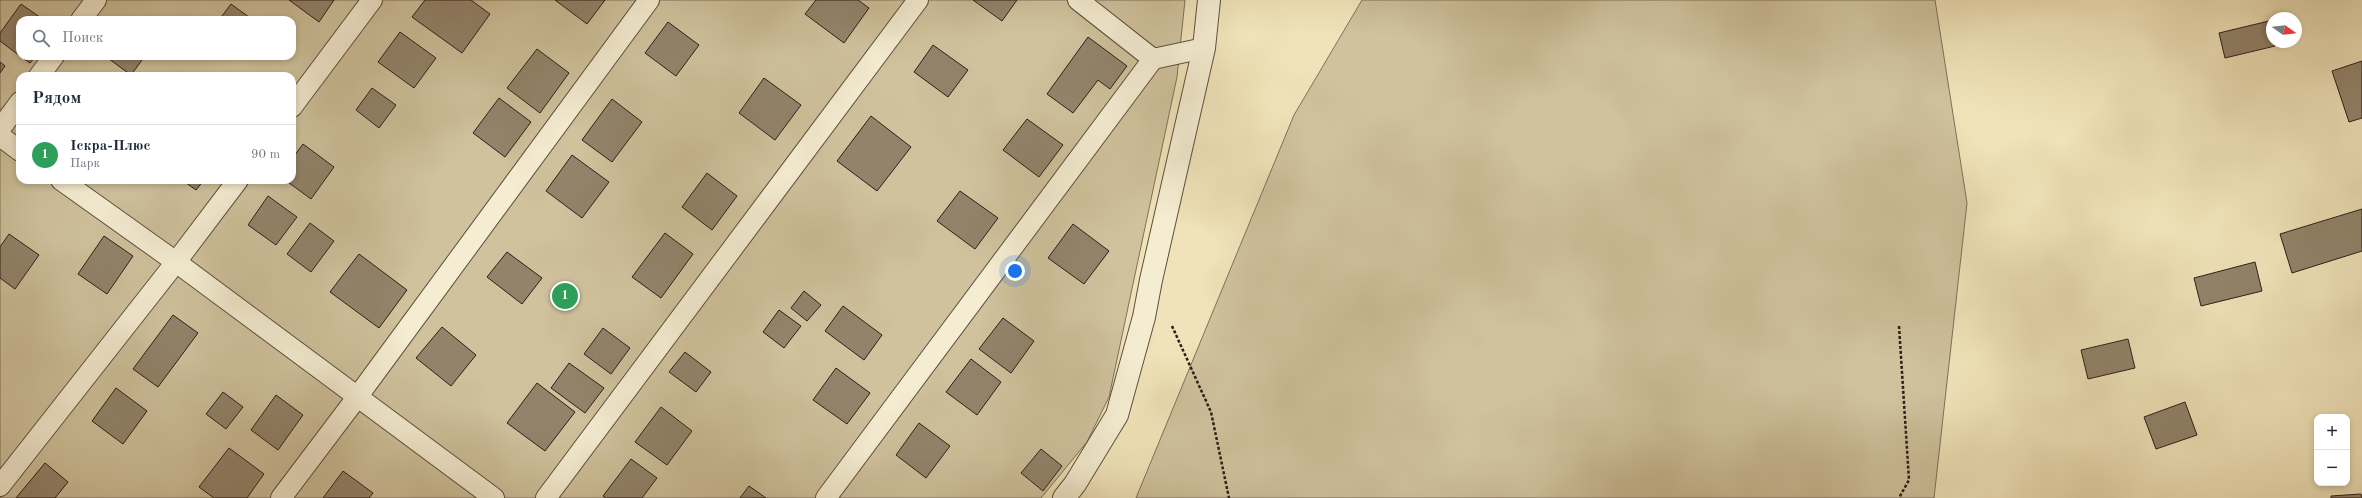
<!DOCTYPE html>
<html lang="ru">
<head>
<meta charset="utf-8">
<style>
	body { margin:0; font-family:"Old Standard TT",serif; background:#f6f6f7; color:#1f2937 }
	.controls { position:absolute; right:12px; bottom:12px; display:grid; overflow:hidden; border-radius:8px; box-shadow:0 2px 6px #0003 }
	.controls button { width:36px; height:36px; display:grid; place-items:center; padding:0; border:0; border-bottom:1px solid #e0e1e3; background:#fff; color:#1f2937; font:20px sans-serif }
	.compass { position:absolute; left:2266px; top:12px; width:36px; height:36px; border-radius:50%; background:#fff; box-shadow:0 2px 6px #0003; rotate:105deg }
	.you { position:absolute; left:1015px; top:271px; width:14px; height:14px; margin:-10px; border:3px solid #fff; border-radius:50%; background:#1a73e8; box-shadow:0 0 0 6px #1a73e833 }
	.badge { display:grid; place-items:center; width:26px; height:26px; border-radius:50%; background:#7c3aed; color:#fff; font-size:13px; font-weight:700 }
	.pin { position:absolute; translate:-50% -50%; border:2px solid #fff; box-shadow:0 1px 4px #0006 }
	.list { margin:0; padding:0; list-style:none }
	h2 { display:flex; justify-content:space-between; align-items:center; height:52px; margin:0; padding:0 16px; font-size:17px }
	h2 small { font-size:13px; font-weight:400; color:#747a83 }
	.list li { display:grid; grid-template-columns:26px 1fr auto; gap:12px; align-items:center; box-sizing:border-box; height:60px; padding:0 16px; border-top:1px solid #e0e1e3 }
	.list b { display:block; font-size:15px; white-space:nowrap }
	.list p { margin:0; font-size:13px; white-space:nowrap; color:#747a83 }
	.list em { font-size:13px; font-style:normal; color:#747a83 }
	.icon { flex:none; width:22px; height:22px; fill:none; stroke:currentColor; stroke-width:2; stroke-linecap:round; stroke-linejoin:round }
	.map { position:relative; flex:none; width:2362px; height:498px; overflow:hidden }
	.search { position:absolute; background:#fff; box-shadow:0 2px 6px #0003; left:16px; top:16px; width:280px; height:44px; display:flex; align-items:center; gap:10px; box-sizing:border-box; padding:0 14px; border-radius:12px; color:#747a83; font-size:15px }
	.panel { position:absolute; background:#fff; box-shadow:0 2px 6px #0003; left:16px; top:72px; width:280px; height:112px; border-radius:12px }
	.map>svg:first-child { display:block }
</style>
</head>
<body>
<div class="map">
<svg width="2362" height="498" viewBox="0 0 2362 498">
	<rect width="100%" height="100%" fill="#f0e3b9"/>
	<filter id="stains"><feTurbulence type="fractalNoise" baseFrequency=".005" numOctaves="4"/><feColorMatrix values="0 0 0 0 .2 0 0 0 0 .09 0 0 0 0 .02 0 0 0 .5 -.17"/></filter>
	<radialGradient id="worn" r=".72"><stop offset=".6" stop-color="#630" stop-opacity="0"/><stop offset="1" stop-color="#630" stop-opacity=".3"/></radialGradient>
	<g fill="#cfc29d" stroke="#7e705a" fill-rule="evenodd">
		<path d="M0,0H1185L1177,77L1109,397L1087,442L1041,498H0ZM20,20H292V56H20ZM20,76H292V180H20Z"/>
		<path d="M1362,0H1935L1967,203L1934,498H1136L1294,115Z"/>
	</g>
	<g fill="#92846b" stroke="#2c1e16">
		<path d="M289,0H334L319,22Z"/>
		<path d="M425,0H471L490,14L462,53L412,17Z"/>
		<path d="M555,0H605L587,24Z"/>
		<path d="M816,0H858L869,8L844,43L805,14Z"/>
		<path d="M973,0H1017L1002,21Z"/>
		<path d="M21,4L44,20H20V56L0,41V33Z"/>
		<path d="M231,4L253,20H219Z"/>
		<path d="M2269,21L2272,42H2274L2275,46L2225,58L2219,33Z"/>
		<path d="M668,22L699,45L676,76L645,53Z"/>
		<path d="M400,32L436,58L414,88L378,62Z"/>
		<path d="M1088,37L1127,66L1110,89L1098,80L1073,113L1047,94Z"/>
		<path d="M933,45L968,70L948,97L914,72Z"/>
		<path d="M537,49L569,73L540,113L507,88Z"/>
		<path d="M20,56H36L30,63Z"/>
		<path d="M105,56H145L131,75Z"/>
		<path d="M2362,61V118L2349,122L2332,71Z"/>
		<path d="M0,62L5,66L0,73Z"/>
		<path d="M764,78L801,105L775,140L739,113Z"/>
		<path d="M372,88L396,105L379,128L356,110Z"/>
		<path d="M499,98L531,122L505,157L473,133Z"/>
		<path d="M612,99L642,122L612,162L582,140Z"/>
		<path d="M871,116L911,147L877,191L837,161Z"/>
		<path d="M1027,119L1063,145L1039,177L1003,150Z"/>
		<path d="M303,144L334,167L311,199L285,180H292V159Z"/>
		<path d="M572,155L609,182L582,218L546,191Z"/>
		<path d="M707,173L737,196L712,230L682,207Z"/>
		<path d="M182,180H204L196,190Z"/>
		<path d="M960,191L998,218L975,249L937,221Z"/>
		<path d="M268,196L297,217L276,245L248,225Z"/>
		<path d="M2362,209V251L2292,273L2280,234Z"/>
		<path d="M310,223L334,241L311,272L287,254Z"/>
		<path d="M1073,224L1109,251L1084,284L1048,258Z"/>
		<path d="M665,233L693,254L661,298L632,277Z"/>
		<path d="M9,234L39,255L15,289L0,278V247Z"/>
		<path d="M104,236L133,256L107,294L78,274Z"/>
		<path d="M507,252L542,278L522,304L487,277Z"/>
		<path d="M359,254L407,290L379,328L330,292Z"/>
		<path d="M2255,262L2262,291L2201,306L2194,278Z"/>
		<path d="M804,291L821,305L807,321L791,308Z"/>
		<path d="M843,306L882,335L864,360L825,331Z"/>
		<path d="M779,310L801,326L784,348L763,332Z"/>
		<path d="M173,315L198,333L158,387L133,369Z"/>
		<path d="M1003,318L1034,341L1011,373L979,349Z"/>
		<path d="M442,327L476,355L451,386L416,358Z"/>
		<path d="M603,328L630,348L611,374L584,354Z"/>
		<path d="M2128,339L2135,368L2088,379L2081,350Z"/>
		<path d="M685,352L711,372L696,392L669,372Z"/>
		<path d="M971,359L1001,382L977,415L946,392Z"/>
		<path d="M569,363L604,388L585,413L551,388Z"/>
		<path d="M836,368L870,393L847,424L813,400Z"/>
		<path d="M537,383L575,412L545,451L507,423Z"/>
		<path d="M116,388L147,411L123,444L92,421Z"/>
		<path d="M223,392L243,407L226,429L206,414Z"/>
		<path d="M276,395L303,415L278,450L251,430Z"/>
		<path d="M2185,402L2197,435L2156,449L2144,417Z"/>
		<path d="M661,407L692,431L667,465L635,442Z"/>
		<path d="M919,423L950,446L926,478L896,455Z"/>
		<path d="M229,448L264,474L247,498H214L199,487Z"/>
		<path d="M1041,449L1062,466L1043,491L1021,473Z"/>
		<path d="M631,459L657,478L642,498H606L603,496Z"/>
		<path d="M45,463L68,482L55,498H16Z"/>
		<path d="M343,471L373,493L369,498H323Z"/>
		<path d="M749,486L766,498H740Z"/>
		<path d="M2361,494L2362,498H2331V496Z"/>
	</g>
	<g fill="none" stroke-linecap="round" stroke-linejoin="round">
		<defs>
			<g id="service">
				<path d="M1078,0L1153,59L1204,48"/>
				<path d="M81,20L96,0"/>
				<path d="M39,76L54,56"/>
				<path d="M292,107L372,0"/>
				<path d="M0,129L20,102"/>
				<path d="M0,136L20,151"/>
				<path d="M61,180L176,262L494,498"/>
				<path d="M0,486L176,262L238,180"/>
				<path d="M281,498L358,396L649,0"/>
				<path d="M546,498L918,0"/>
				<path d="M826,498L1153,59"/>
			</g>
			<path id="minor" d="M1064,498L1075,484L1117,415L1144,317L1151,280L1204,48L1209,0"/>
		</defs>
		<use href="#service" stroke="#5d4f3f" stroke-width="22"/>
		<use href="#minor" stroke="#5d4f3f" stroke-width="24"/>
		<g stroke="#2c1e16" stroke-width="2.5" stroke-dasharray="3 2" stroke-linecap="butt">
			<path d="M1172,326L1211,412L1229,498"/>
			<path d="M1899,326L1909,480L1899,498"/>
		</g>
		<use href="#service" stroke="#f5edd2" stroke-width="20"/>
		<use href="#minor" stroke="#f5edd2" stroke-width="22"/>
	</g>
	<rect width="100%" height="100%" filter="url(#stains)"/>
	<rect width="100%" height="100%" fill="url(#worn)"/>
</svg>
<div class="controls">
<button>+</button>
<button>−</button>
</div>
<svg class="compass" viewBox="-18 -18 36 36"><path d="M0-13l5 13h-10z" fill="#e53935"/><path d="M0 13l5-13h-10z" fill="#747a83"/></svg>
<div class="you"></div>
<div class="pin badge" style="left:565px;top:296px;background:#2e9e5b">1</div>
<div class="search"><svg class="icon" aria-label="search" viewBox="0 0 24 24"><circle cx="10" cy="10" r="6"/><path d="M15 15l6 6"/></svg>Поиск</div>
<section class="panel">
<h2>Рядом<small></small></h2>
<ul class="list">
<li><span class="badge" style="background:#2e9e5b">1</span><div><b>Іскра-Плюс</b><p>Парк</p></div><em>90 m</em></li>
</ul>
</section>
</div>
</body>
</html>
